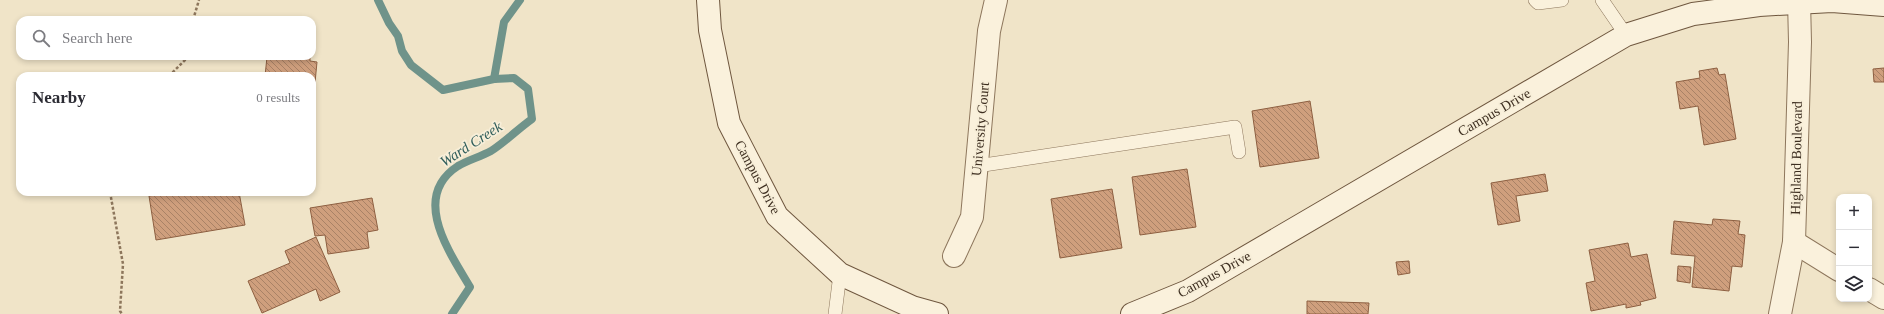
<!DOCTYPE html>
<html lang="en">
<head>
<meta charset="utf-8">
<style>
	body { margin:0; font-family:Georgia,serif; background:#f2f2f3; color:#2b2b33 }
	.controls { position:absolute; right:12px; bottom:12px; display:grid; overflow:hidden; border-radius:8px; box-shadow:0 2px 6px #0003 }
	.controls button { width:36px; height:36px; display:grid; place-items:center; padding:0; border:0; border-bottom:1px solid #e1e1e2; background:#fff; color:#2b2b33; font:20px sans-serif }
	.list { margin:0; padding:0; list-style:none }
	h2 { display:flex; justify-content:space-between; align-items:center; height:52px; margin:0; padding:0 16px; font-size:17px }
	h2 small { font-size:13px; font-weight:400; color:#7c7c81 }
	.icon { flex:none; width:22px; height:22px; fill:none; stroke:currentColor; stroke-width:2; stroke-linecap:round; stroke-linejoin:round }
	.map { position:relative; flex:none; width:1884px; height:314px; overflow:hidden }
	.search { position:absolute; background:#fff; box-shadow:0 2px 6px #0003; left:16px; top:16px; width:300px; height:44px; display:flex; align-items:center; gap:10px; box-sizing:border-box; padding:0 14px; border-radius:12px; color:#7c7c81; font-size:15px }
	.panel { position:absolute; background:#fff; box-shadow:0 2px 6px #0003; left:16px; top:72px; width:300px; height:124px; border-radius:12px }
	.map>svg:first-child { display:block }
</style>
</head>
<body>
<div class="map">
<svg width="1884" height="314" viewBox="0 0 1884 314">
	<defs>
		<pattern id="building-back-hatch" width="6" height="6" patternUnits="userSpaceOnUse"><rect width="6" height="6" fill="#cf9f7d"/><path d="M-1 5l2 2M0 0l6 6M5-1l2 2" fill="none" stroke="#a98266"/></pattern>
	</defs>
	<rect width="100%" height="100%" fill="#f0e4c8"/>
	<g fill="none" stroke-linecap="round" stroke-linejoin="round">
		<g stroke="#6f938a" stroke-width="8">
			<path d="M378,0L389,23L398,36L402,51L411,65L443,90L494,79L514,78L528,89L532,119C518,129 505,142 491,151C480,157 468,160 458,166C410,197 450,253 470,287L452,314"/>
			<path d="M494,79L504,22L520,0"/>
		</g>
	</g>
	<g fill="url(#building-back-hatch)" stroke="#8d5f41">
		<path d="M275,56H310V61L317,62L312,114V76H265L267,57L275,58Z"/>
		<path d="M1717,68L1719,75L1725,74L1736,139L1704,145L1698,106L1680,109L1676,82L1700,78L1699,71Z"/>
		<path d="M1884,68V82H1874L1873,69Z"/>
		<path d="M1310,101L1319,158L1260,167L1252,111Z"/>
		<path d="M1187,169L1196,227L1140,235L1132,177Z"/>
		<path d="M1545,174L1548,191L1516,196L1520,221L1498,225L1491,183Z"/>
		<path d="M1112,189L1122,248L1060,258L1051,199Z"/>
		<path d="M173,192H239L245,225L156,240L149,196Z"/>
		<path d="M372,198L378,230L367,232L369,248L328,254L325,235L315,236L310,208Z"/>
		<path d="M1713,219L1740,221L1738,234L1745,235L1742,267L1732,266L1729,291L1692,287L1695,256L1671,254L1674,221L1712,225Z"/>
		<path d="M316,237L340,292L320,301L316,289L262,313L248,281L290,263L285,251Z"/>
		<path d="M1628,243L1631,257L1647,254L1656,298L1640,302L1641,305L1626,308V304L1591,311L1586,283L1595,281L1589,250Z"/>
		<path d="M1409,261L1410,273L1398,275L1396,262Z"/>
		<path d="M1678,266L1691,267L1690,283L1677,281Z"/>
		<path d="M1307,301L1369,303L1368,314H1307Z"/>
	</g>
	<g fill="none" stroke-linecap="round" stroke-linejoin="round">
		<defs>
			<g id="lane">
				<path d="M1535,0L1538,3L1562,0"/>
				<path d="M1602,0L1626,35"/>
				<path d="M977,166L1235,127L1239,152"/>
				<path d="M835,314L840,274"/>
			</g>
			<g id="street">
				<path d="M1794,242L1839,270"/>
				<path d="M954,256L972,217L989,31L996,0"/>
				<path d="M1869,289L1884,298"/>
				<path d="M1780,314L1794,242L1800,42L1799,0"/>
			</g>
			<g id="secondary">
				<path d="M708,0L710,30L729,123L777,216L840,274L912,307L937,314"/>
				<path d="M1132,314L1188,291L1626,35L1693,14L1759,5L1832,1L1884,5"/>
			</g>
		</defs>
		<use href="#lane" stroke="#8d765c" stroke-width="14"/>
		<use href="#street" stroke="#8d765c" stroke-width="24"/>
		<use href="#secondary" stroke="#6f573f" stroke-width="24"/>
		<g stroke="#8d765c" stroke-width="2.5" stroke-dasharray="3 2" stroke-linecap="butt">
			<path d="M193,20L199,0"/>
			<path d="M169,76L185,60L186,56"/>
			<path d="M110,192L123,264L120,311L122,314"/>
		</g>
		<use href="#lane" stroke="#faf1dc" stroke-width="13"/>
		<use href="#street" stroke="#faf1dc" stroke-width="22"/>
		<use href="#secondary" stroke="#faf1dc" stroke-width="22"/>
	</g>
	<g text-anchor="middle" stroke-width="3.5" stroke-linejoin="round" paint-order="stroke">
		<g font-size="14" fill="#3d2e20" stroke="#f7eed8">
			<text transform="translate(1494 112) rotate(-30)" y="5">Campus Drive</text>
			<text transform="translate(980 129) rotate(-85)" y="5">University Court</text>
			<text transform="translate(1796 158) rotate(-89)" y="5">Highland Boulevard</text>
			<text transform="translate(758 177) rotate(62)" y="5">Campus Drive</text>
			<text transform="translate(1214 274) rotate(-29)" y="5">Campus Drive</text>
		</g>
		<g font-size="15" font-style="italic" fill="#2f5d5a" stroke="#f7eed8">
			<text transform="translate(471 144) rotate(-33)" y="5">Ward Creek</text>
		</g>
	</g>
</svg>
<div class="controls">
<button>+</button>
<button>−</button>
<button><svg class="icon" aria-label="layers" viewBox="0 0 24 24"><path d="M12 4l9 5-9 5-9-5zM3 14l9 5 9-5"/></svg></button>
</div>
<div class="search"><svg class="icon" aria-label="search" viewBox="0 0 24 24"><circle cx="10" cy="10" r="6"/><path d="M15 15l6 6"/></svg>Search here</div>
<section class="panel">
<h2>Nearby<small>0 results</small></h2>
<ul class="list">
</ul>
</section>
</div>
</body>
</html>
